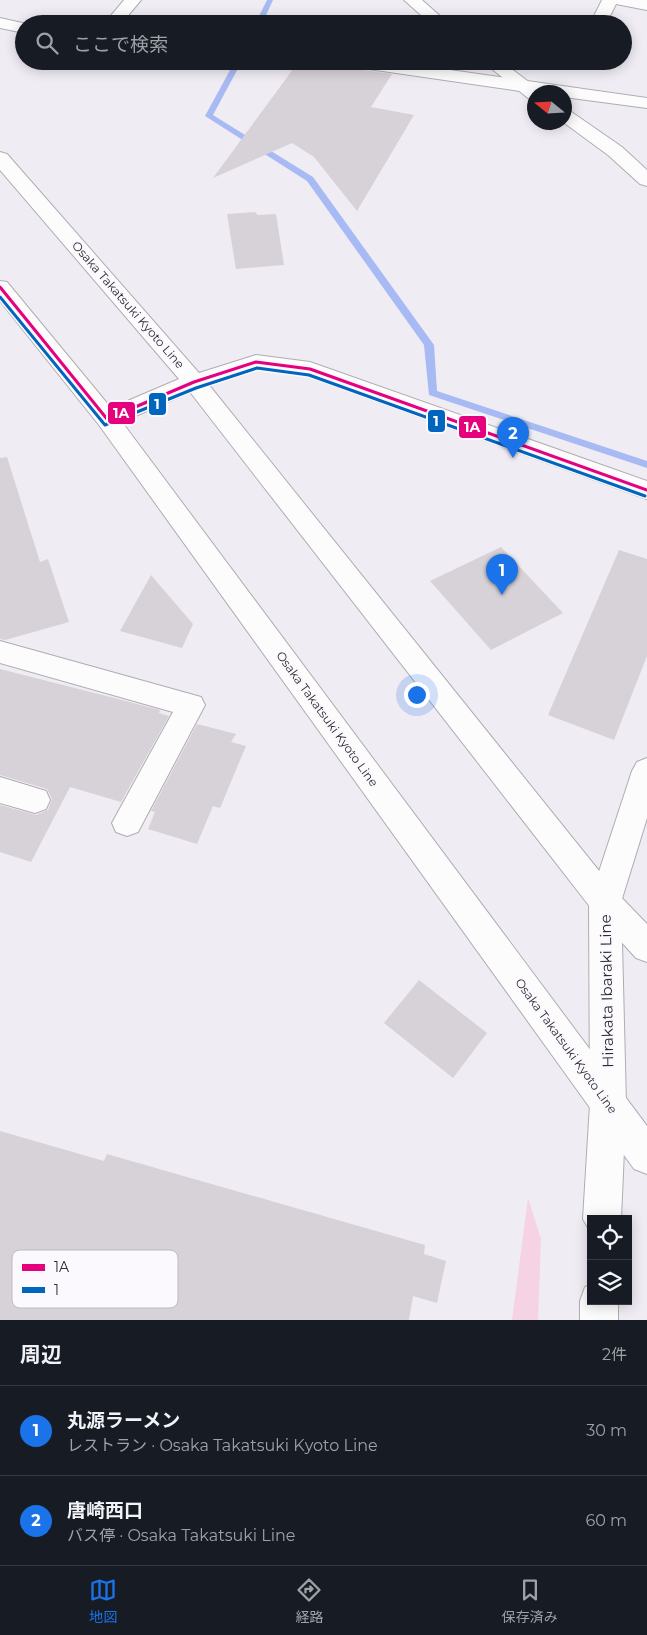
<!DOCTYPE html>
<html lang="ja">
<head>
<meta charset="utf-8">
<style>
	body { margin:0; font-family:Montserrat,"Noto Sans JP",sans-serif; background:#20242c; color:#f1f3f6 }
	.controls { position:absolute; right:15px; bottom:15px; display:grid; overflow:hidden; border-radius:0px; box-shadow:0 2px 12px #0003 }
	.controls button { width:45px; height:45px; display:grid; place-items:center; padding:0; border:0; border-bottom:1px solid #363941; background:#171b24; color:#f1f3f6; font:25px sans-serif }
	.compass { position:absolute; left:527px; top:85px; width:45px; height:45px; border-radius:50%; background:#171b24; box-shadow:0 2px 12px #0003; rotate:288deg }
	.you { position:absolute; left:416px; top:694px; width:18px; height:18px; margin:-12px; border:4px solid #fff; border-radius:50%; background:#1a73e8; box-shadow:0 0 0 8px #1a73e833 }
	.badge { display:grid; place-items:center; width:32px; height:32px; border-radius:50%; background:#1a73e8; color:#fff; font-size:16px; font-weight:700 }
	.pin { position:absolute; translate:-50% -41px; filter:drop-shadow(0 1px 2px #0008) }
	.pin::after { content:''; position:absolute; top:26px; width:18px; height:15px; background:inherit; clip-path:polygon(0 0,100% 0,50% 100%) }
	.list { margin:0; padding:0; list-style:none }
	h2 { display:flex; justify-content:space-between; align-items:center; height:65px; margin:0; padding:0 20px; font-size:21px }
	h2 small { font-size:16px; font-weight:400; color:#9ea1a6 }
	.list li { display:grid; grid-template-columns:32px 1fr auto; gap:15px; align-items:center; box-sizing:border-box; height:90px; padding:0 20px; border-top:1px solid #363941 }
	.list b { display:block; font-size:19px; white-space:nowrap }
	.list p { margin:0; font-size:16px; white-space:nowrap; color:#9ea1a6 }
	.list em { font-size:16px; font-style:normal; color:#9ea1a6 }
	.icon { flex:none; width:28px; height:28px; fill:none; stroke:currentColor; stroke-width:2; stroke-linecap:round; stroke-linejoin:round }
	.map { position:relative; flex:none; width:647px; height:1320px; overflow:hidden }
	.search { position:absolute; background:#171b24; box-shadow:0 2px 12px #0003; left:15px; right:15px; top:15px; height:55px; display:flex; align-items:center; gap:12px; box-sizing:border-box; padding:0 18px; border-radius:28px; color:#9ea1a6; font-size:19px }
	.sheet { height:245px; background:#171b24 }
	nav { display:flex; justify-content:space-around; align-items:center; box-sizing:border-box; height:70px; border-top:1px solid #363941; background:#171b24; font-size:14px; color:#9ea1a6 }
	nav a { display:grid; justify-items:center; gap:2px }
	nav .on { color:#1a73e8 }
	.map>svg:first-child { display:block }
</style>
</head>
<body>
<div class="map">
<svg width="647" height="1320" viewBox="0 0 647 1320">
	<rect width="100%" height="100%" fill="#f0ecf4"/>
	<path fill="#f5d3e4" d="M528,1198L541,1239L538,1320H512Z"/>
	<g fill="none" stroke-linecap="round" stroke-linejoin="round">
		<g fill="#a8baf3" fill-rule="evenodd">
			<path d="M267,0H273L262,24H255Z"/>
			<path d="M235,61H242L213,115L313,177L434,345L437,391L647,461V468L429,395L424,345L307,181L205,116Z"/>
		</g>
	</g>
	<g fill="#d7d2d8">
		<path d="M299,61H324L339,64L342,67L392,74L371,107L414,115L357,211L314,157L292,143L213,178Z"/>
		<path d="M255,212L258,215L276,214L284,265L236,269L227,214Z"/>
		<path d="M7,457L40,562L48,559L69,622L5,640L0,639V458Z"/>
		<path d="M501,547L563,613L491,650L430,581Z"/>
		<path d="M619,550L647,559V656L614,740L548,715Z"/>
		<path d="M151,575L193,624L182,648L120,631Z"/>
		<path d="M0,669L122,700L160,710L159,713L169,716L121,802L70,787L31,862L0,852V805L36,815L48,810L52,799L47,789L0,775Z"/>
		<path d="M197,724L236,734L231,742L246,746L220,808L213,806L197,844L148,829L155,812L151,811Z"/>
		<path d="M419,980L487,1033L453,1078L384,1023Z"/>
		<path d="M0,1131L104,1161L107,1154L425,1245L424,1254L446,1261L437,1303L413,1296L409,1320H0Z"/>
	</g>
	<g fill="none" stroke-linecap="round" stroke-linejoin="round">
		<defs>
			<g id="street">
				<path d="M124,0H141L121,24H104Z"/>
				<path d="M602,0H647V10L616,4L606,24H594L592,20Z"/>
				<path d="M0,18L27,24H24V33L0,28Z"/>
				<path d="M340,61H387L647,98V108L564,97V92L534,93L348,66L342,65Z"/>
				<path d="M0,641L201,697L205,705L138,832L127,836L116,832L112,823L173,712L0,663Z"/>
				<path d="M0,777L46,791L50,800L46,809L35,813L0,803Z"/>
			</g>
			<g id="secondary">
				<path d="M404,0H422L449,24H431Z"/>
				<path d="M482,61H501L542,92H534V99L528,98Z"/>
				<path d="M564,110L570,111L622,147L647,170V186L640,184L608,155L563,122H564Z"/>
				<path d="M647,758V818L621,902L626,1104L621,1219H591V1233L583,1219L590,1104L589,902L632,771L637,762Z"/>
				<path d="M591,1285V1301H618V1320H580V1301L585,1287Z"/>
			</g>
			<path id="primary" d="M0,152L7,154L199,373L256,355L310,362L647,481V499L307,376L257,369L209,385L616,892L647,924V962L636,958L594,912L190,392L122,422L647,1126V1174L634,1169L99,425L0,301V281L7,282L111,408L179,379L0,170Z"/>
		</defs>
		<use href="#street" stroke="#afacb2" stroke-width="2"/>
		<use href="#secondary" stroke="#afacb2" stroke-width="2"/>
		<use href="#primary" stroke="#afacb2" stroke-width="2"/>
		<use href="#street" fill="#fdfcfd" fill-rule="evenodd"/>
		<use href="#secondary" fill="#fdfcfd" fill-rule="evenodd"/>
		<use href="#primary" fill="#fdfcfd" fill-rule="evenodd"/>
		<defs>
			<path id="bus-1" d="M0,287L107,419L194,382L256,362L310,369L647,490"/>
			<path id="bus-2" d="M0,297L105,425L196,388L257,368L309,375L645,496"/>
		</defs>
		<use href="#bus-1" stroke="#fcf9fe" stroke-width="6"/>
		<use href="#bus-2" stroke="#fcf9fe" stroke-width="6"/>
		<use href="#bus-1" stroke="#e5007d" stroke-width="3"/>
		<use href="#bus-2" stroke="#0065bd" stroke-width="3"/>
	</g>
	<g text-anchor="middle" stroke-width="4.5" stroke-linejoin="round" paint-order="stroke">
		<g font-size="12" fill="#2e2b30" stroke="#fcf9fe">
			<text transform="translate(128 305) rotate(49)" y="4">Osaka Takatsuki Kyoto Line</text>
			<text transform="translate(327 719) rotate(54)" y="4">Osaka Takatsuki Kyoto Line</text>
			<text transform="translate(566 1046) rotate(54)" y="4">Osaka Takatsuki Kyoto Line</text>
		</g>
		<g font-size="15" fill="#2e2b30" stroke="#fcf9fe">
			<text transform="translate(607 991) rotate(-91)" y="5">Hirakata Ibaraki Line</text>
		</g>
	</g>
	<rect x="12" y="1250" width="166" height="58" rx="8" fill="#fcf9fe" stroke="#bebbc0" stroke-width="1"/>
	<rect x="22" y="1264" width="23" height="7" fill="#e5007d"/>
	<rect x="22" y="1287" width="23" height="6" fill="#0065bd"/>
	<g font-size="14" fill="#2e2b30">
		<text x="54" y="1272">1A</text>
		<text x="54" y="1295">1</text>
	</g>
	<g stroke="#fcf9fe" stroke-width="2">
		<rect x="148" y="392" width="19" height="24" rx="5" fill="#0065bd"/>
		<rect x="107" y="401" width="29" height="24" rx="5" fill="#e5007d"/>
		<rect x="427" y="409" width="19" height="24" rx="5" fill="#0065bd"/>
		<rect x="458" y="415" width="29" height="24" rx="5" fill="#e5007d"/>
	</g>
	<g font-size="14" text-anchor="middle" font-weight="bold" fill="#fff">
		<text x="157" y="409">1</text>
		<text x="121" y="418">1A</text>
		<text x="436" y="426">1</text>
		<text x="472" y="432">1A</text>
	</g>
</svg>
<div class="controls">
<button><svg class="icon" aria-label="locate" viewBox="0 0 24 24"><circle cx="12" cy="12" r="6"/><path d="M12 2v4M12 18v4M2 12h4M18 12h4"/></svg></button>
<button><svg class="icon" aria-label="layers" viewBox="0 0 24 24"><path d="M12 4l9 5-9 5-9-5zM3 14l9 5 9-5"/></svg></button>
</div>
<svg class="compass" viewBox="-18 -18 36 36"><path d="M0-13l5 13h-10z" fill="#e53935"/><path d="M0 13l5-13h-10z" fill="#9ea1a6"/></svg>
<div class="you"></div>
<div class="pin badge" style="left:502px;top:595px">1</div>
<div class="pin badge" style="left:513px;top:458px">2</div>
<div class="search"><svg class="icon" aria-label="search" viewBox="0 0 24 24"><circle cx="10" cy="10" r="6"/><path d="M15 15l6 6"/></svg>ここで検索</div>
</div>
<section class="sheet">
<h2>周辺<small>2件</small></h2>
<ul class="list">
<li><span class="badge">1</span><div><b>丸源ラーメン</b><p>レストラン · Osaka Takatsuki Kyoto Line</p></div><em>30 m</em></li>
<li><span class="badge">2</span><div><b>唐崎西口</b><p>バス停 · Osaka Takatsuki Line</p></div><em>60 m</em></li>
</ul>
</section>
<nav>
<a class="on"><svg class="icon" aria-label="map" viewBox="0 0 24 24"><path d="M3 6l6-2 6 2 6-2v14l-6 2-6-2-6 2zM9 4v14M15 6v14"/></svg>地図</a>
<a><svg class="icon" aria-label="directions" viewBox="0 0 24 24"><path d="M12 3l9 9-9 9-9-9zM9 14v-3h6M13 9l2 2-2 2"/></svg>経路</a>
<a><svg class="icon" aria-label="saved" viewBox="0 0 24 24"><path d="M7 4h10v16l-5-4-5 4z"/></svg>保存済み</a>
</nav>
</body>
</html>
